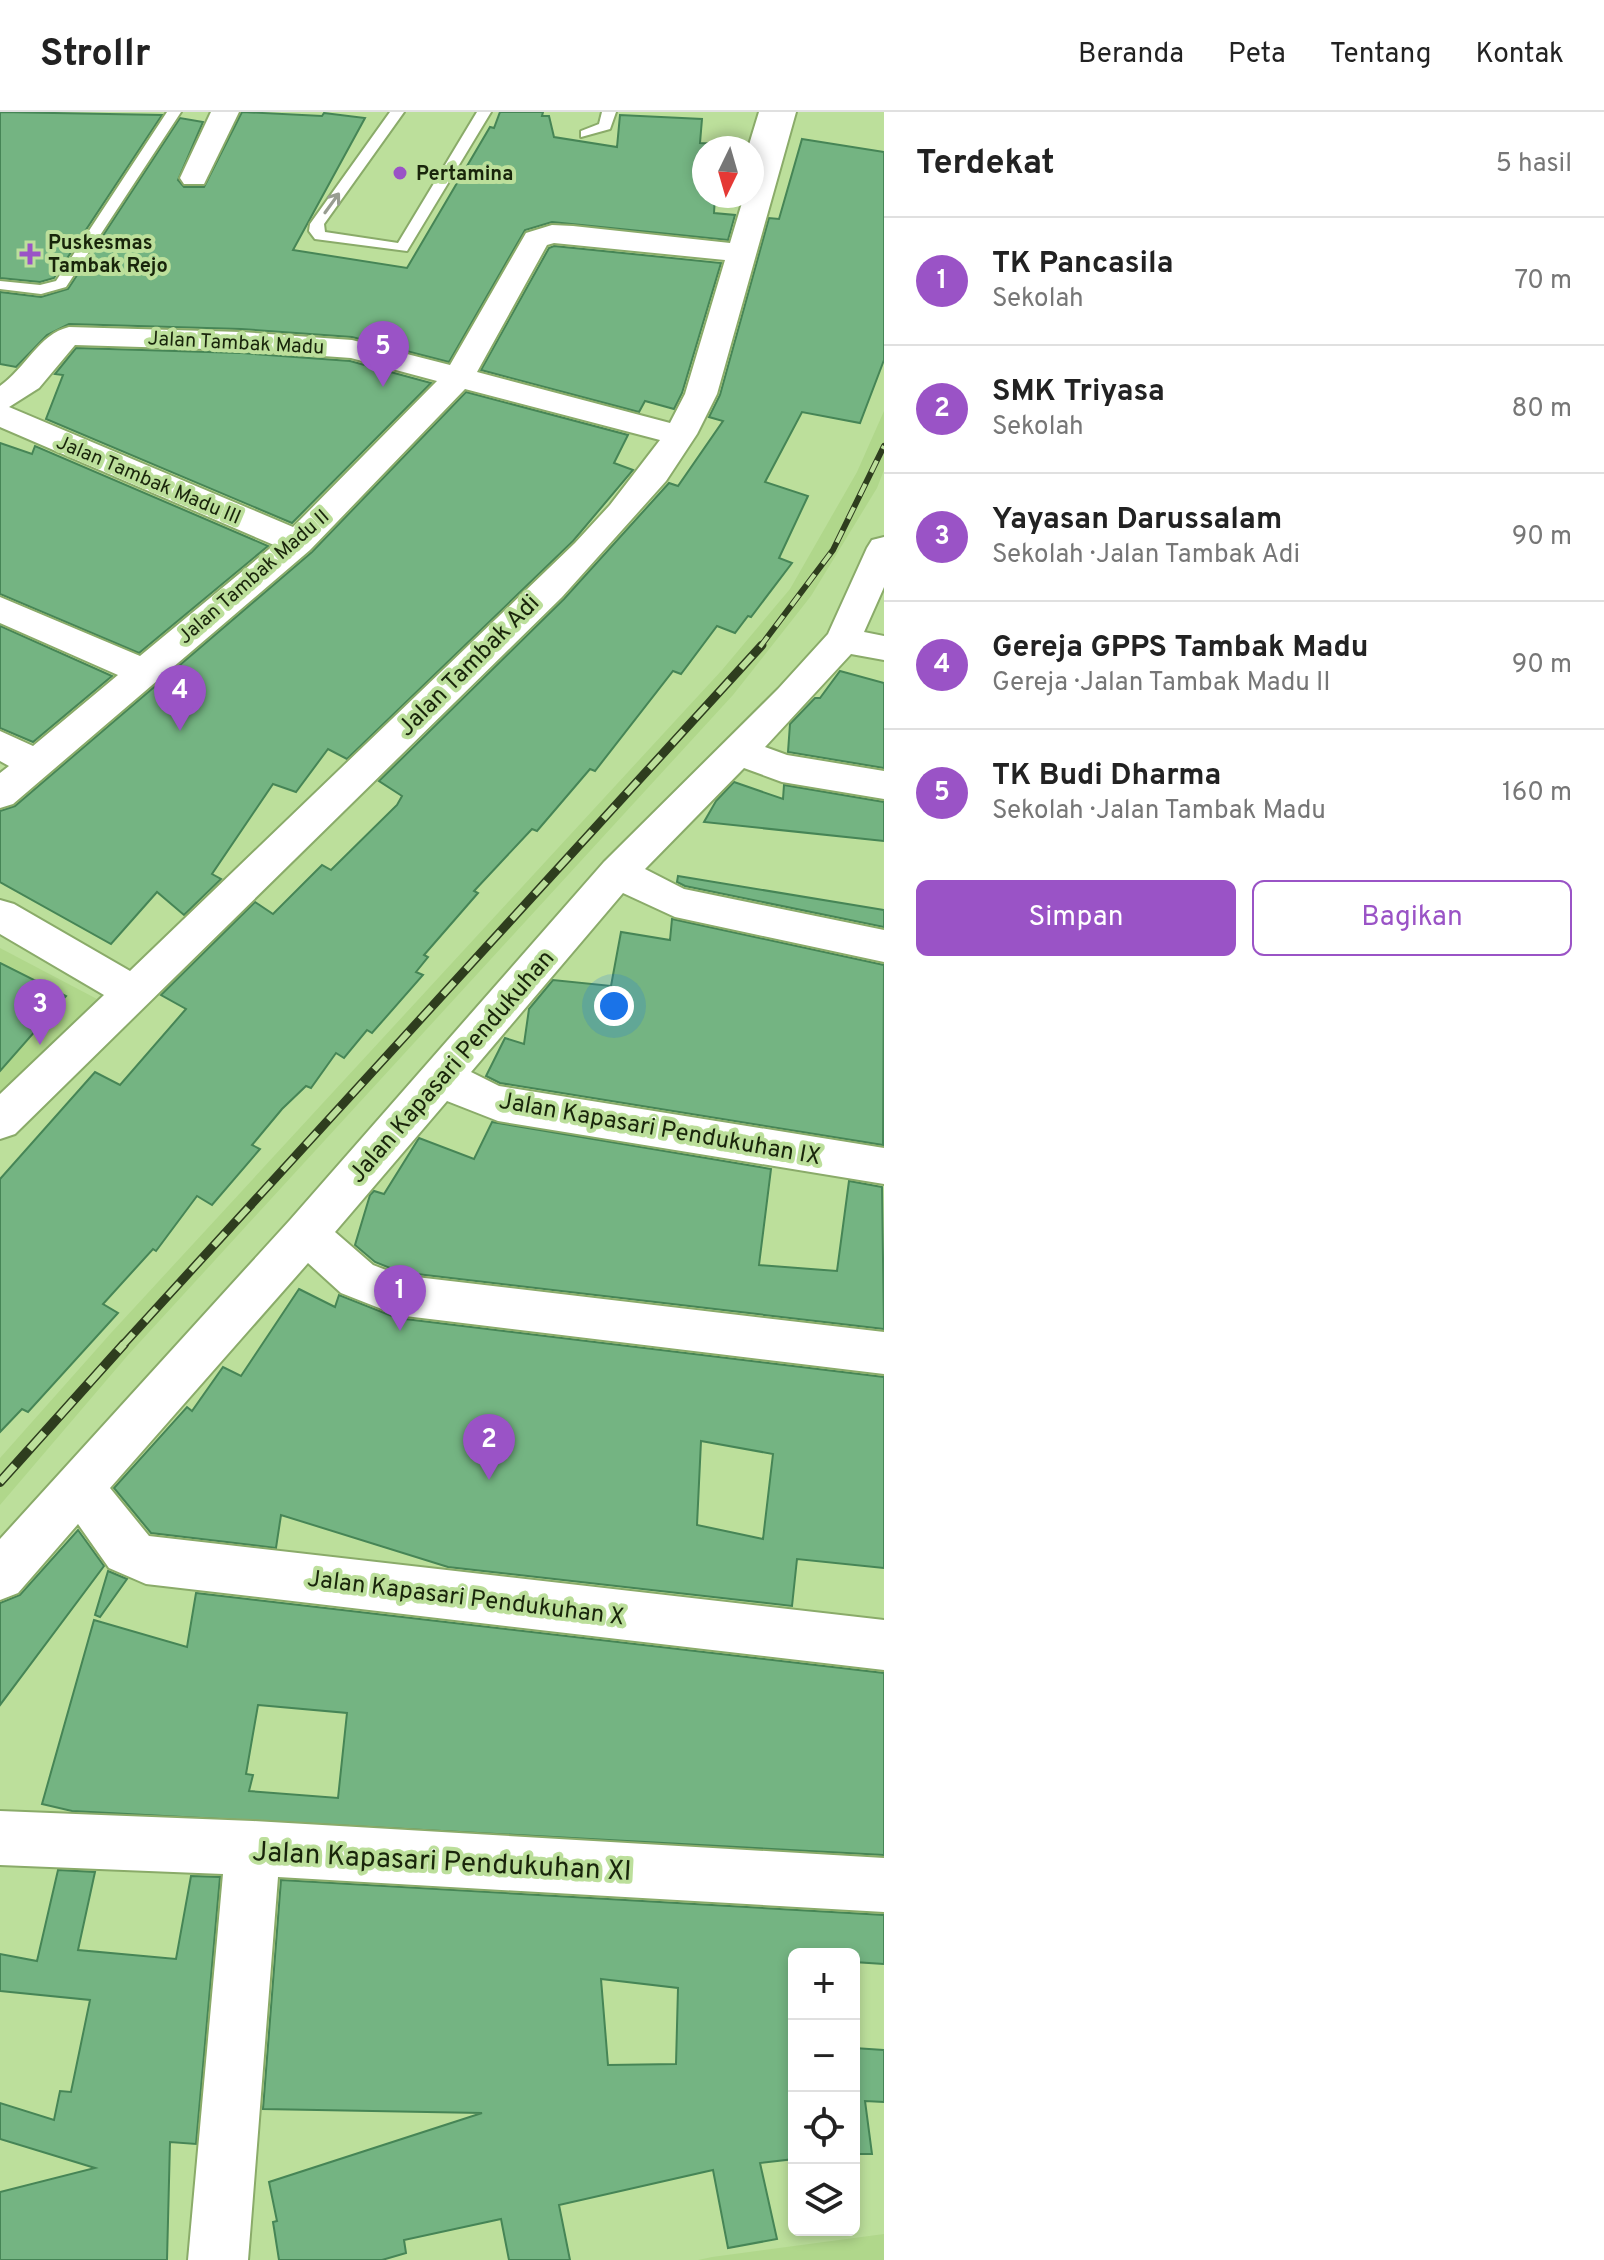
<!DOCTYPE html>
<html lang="id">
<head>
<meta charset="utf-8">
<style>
	body { margin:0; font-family:Overpass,sans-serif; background:#f2f2f2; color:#222 }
	.controls { position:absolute; right:24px; bottom:24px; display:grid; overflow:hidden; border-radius:12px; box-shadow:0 4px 12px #0003 }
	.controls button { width:72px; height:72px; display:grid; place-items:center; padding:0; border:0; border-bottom:2px solid #e0e0e0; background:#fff; color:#222; font:40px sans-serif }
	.compass { position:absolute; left:692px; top:24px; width:72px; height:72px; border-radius:50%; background:#fff; box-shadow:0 4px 12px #0003; rotate:185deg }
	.you { position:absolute; left:614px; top:894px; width:28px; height:28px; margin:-20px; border:6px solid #fff; border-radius:50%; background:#1a73e8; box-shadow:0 0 0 12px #1a73e833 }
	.badge { display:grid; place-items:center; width:52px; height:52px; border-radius:50%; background:#9a53c6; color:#fff; font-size:26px; font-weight:700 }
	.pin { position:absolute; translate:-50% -66px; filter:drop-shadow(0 2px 4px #0008) }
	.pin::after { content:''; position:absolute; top:42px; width:28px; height:24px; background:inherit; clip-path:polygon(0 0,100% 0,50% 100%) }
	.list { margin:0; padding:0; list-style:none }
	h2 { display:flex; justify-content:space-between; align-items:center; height:104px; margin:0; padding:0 32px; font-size:34px }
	h2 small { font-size:26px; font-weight:400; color:#767676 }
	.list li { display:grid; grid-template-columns:52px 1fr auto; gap:24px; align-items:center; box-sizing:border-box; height:128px; padding:0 32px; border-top:2px solid #e0e0e0 }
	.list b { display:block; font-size:30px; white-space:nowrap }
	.list p { margin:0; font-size:26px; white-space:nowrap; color:#767676 }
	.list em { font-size:26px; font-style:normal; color:#767676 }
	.actions { display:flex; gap:16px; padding:24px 32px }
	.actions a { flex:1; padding:18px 0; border:2px solid #9a53c6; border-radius:12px; text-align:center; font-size:28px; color:#9a53c6 }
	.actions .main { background:#9a53c6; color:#fff }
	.icon { flex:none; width:44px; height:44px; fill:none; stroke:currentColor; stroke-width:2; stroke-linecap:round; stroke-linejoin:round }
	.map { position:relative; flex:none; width:884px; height:2148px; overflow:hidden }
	header { display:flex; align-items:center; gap:48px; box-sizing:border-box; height:112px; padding:0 40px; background:#fff; border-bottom:2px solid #e0e0e0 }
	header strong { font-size:38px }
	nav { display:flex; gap:44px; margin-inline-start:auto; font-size:28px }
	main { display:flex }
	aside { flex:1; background:#fff }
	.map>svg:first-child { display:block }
</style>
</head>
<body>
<header>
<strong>Strollr</strong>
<nav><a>Beranda</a><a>Peta</a><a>Tentang</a><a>Kontak</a></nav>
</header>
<main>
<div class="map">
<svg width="884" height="2148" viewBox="0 0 884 2148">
	<rect width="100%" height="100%" fill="#bcdf9b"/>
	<g fill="#b0d78b">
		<path d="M884,299V358L877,376L811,484L733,583L128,1243L0,1393V1346L111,1221L722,558L790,477L857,360Z"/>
		<path d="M0,836L116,897L0,1007Z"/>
		<path d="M884,2122V2148H698L712,2145Z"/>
	</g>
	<g fill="#74b482" stroke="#468556" stroke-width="2" fill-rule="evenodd">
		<path d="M0,0L162,3L54,166L40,170L0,166Z"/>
		<path d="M242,0L322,4L324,1L365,6L293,138L407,156L490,15L494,16L500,0H543L542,4H549L554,25L617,35L620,3L702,7L700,31L718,32L717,36H704V84H715L714,101L735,103L728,128L552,110L525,118L449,250L352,225L241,217L69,212L47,223L16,255L0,252V180L41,185L68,177L180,6L203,10L178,68L184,75H204Z"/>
		<path d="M802,27L884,40V248L860,311L802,300L765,370L808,384L779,446L792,451L751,505L748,504L735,521L717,514L681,562L673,559L595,659L590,657L537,719L532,717L474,779L478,781L424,843L428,845L416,860L423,863L372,921L367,918L344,946L336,941L311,976L306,974L282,997L252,1033L260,1037L212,1093L197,1084L156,1139L153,1137L103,1192L118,1201L28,1300L22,1297L0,1320V1067L95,960L120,973L186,897L161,883L255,790L273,802L322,753L331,758L397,693L402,684L379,669L564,487L669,371L678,374L723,309L709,305L720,283L769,106L779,107Z"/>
		<path d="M554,134L721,151L682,281L674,297L645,289L639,300L481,258L549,136Z"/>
		<path d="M76,236L241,241L350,249L431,271L292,411L46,307L63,263L55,262Z"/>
		<path d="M466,280L628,323L614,351L633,358L573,429L347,647L328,637L296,680L273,672L212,762L221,767L184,803L157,780L111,832L0,770V699L15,694L312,440Z"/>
		<path d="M0,331L32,342L35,334L268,434L139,541L0,482Z"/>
		<path d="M0,514L112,564L33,630L0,616Z"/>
		<path d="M840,559L884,571V656L788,640L790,612L815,586H820Z"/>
		<path d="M734,670L783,687L784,673L884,690V729L704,710L716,689Z"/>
		<path d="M678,764L884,798V815L685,774L677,770Z"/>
		<path d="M672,807L884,853L883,1033L500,971L486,964L505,926L524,932L529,897L553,868L611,874L621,820L670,828Z"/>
		<path d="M0,851L66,884L0,959Z"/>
		<path d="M492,1010L771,1057L759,1153L837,1159L849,1069L882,1075L884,1217L400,1160L375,1150L355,1133L370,1083L374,1079L384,1082L419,1026L474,1047Z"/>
		<path d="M299,1177L335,1195L339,1183L397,1206L884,1265V1456L797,1447L792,1494L448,1455L281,1403L276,1436L151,1421L114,1376L187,1295L192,1299L223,1255L241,1264ZM701,1329L773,1342L763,1427L697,1413Z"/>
		<path d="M78,1418L104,1454L0,1593V1491L20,1483Z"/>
		<path d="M108,1459L127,1467L100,1505L95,1503Z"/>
		<path d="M196,1481L884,1561V1743L72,1699L42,1692L94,1508L187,1535ZM258,1593L347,1601L338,1686L249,1679L253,1663L246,1662Z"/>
		<path d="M58,1758L95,1760L78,1838L176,1847L191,1764L220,1765L196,2032L170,2030L167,2148H0V2080L95,2056L0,2027V1991L54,2008L60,1979L71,1980L90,1888L0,1879V1842L37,1849Z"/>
		<path d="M281,1768L884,1803V1852L854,1850V1842H794V2047L760,2051L777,2127L728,2136L713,2058L559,2093L570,2148H509L501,2107L404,2128L406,2141L382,2148H279L273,2110L277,2109L269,2070L482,2001L263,1997ZM601,1867L678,1876L676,1952L608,1953Z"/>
		<path d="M854,1936L884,1938V1990L865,1989L872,2042H854Z"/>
	</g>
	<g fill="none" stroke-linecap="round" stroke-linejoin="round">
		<defs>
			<g id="service">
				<path d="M167,0H181L66,175L41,182L0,177V169L40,173L56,169Z"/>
				<path d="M390,0H404L324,112L325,120L398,131L477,0H491L407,139L315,127L309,119L310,112Z"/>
				<path d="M602,0H616L610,17L581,25V19L599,12Z"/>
				<path d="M759,0H773L760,41L753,45L752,36H748Z"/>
			</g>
			<g id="minor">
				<path d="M211,0H239L204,72H184L180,66Z"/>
				<path d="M768,0H796L717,282L697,322L666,369L562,485L15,1022L0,1027V982L104,883L0,822V788L14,792L130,859L575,431L610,393L660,328L465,277L310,438L13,692L0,696V661L9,654L0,649V619L33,634L118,563L0,511V485L140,544L274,433L0,315V274C25,257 39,222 69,215L241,220L352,228L450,253L526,121L552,113L573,114L730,131L744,84H752V56ZM554,131L725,148L685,282L670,311L477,260L547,133ZM75,233L241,238L351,246L437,269L293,415L9,295L39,276Z"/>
				<path d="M884,425V475L864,520L884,524V548L851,542L765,635L787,643L884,659V687L782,670L744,656L645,757L684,777L884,818V850L675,805L623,781L471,960L499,974L884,1036V1072L498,1009L447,989L335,1120L373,1153L399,1163L884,1220V1262L397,1203L341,1181L308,1151L110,1376L149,1424L884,1508V1558L146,1472L109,1456L78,1412L18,1481L0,1488V1427L290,1108L604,750L778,577L828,522L867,436L872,428Z"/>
				<path d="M0,1699L253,1709L884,1746V1800L278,1765L248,2148H188L223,1762L0,1753Z"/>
			</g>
		</defs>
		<use href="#service" stroke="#8aab69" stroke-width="4"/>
		<use href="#minor" stroke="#8aab69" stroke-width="4"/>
		<use href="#service" fill="#fff" fill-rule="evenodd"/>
		<use href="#minor" fill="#fff" fill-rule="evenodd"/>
		<defs>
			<path id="rail-far2" d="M760,535L833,438L884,334"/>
			<path id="rail-far1" d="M122,1234L762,533"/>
			<path id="rail" d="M0,1370L124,1232"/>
		</defs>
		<use href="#rail-far2" stroke="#2e3d1e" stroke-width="6"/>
		<use href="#rail-far1" stroke="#2e3d1e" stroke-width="9"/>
		<use href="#rail" stroke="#2e3d1e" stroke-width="10"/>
		<use href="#rail-far2" stroke="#bcdf9b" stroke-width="4" stroke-dasharray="13" stroke-linecap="butt"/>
		<use href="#rail-far1" stroke="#bcdf9b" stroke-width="6" stroke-dasharray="17" stroke-linecap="butt"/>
		<use href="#rail" stroke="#bcdf9b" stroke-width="7" stroke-dasharray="22" stroke-linecap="butt"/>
	</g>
	<defs><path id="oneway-shaft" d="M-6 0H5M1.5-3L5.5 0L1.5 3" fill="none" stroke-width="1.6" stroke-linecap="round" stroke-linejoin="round" transform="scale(2)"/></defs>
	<use stroke="#989d91" href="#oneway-shaft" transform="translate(332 91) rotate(-54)"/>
	<g fill="#9a53c6" stroke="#bcdf9b" stroke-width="3">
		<circle cx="400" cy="61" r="8"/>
		<path d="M26 130h8v8h8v8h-8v8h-8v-8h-8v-8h8z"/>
	</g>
	<g text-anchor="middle" stroke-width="8" stroke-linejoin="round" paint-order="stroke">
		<g font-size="20" font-weight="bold" fill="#19250b" stroke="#bcdf9b" text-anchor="start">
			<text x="416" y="68">Pertamina</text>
			<text x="48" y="137">Puskesmas<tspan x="48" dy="23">Tambak Rejo</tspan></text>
		</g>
		<g font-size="20" fill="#19250b" stroke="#bcdf9b">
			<text transform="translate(236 230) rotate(3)" y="7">Jalan Tambak Madu</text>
			<text transform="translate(149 367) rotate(23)" y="7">Jalan Tambak Madu III</text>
			<text transform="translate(253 464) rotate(-41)" y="7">Jalan Tambak Madu II</text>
		</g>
		<g font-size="24" fill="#19250b" stroke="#bcdf9b">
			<text transform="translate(468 553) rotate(-45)" y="8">Jalan Tambak Adi</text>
			<text transform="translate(451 954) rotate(-49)" y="8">Jalan Kapasari Pendukuhan</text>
			<text transform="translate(660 1016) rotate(10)" y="8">Jalan Kapasari Pendukuhan IX</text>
			<text transform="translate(466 1485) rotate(7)" y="8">Jalan Kapasari Pendukuhan X</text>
		</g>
		<g font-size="28" fill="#19250b" stroke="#bcdf9b">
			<text transform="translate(442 1748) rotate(3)" y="10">Jalan Kapasari Pendukuhan XI</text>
		</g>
	</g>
</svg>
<div class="controls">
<button>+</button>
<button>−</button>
<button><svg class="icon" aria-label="locate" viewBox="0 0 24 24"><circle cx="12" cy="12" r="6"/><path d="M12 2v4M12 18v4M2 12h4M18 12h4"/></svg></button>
<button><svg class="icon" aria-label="layers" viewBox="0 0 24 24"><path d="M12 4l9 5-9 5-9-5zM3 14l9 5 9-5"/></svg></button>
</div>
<svg class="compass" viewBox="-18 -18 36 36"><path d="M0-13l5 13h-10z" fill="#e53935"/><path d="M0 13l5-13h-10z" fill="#767676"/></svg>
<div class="you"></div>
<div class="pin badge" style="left:400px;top:1219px">1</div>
<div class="pin badge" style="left:489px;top:1368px">2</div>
<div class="pin badge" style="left:40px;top:933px">3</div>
<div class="pin badge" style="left:180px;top:619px">4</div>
<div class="pin badge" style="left:383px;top:275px">5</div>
</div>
<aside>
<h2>Terdekat<small>5 hasil</small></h2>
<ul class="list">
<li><span class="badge">1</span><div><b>TK Pancasila</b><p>Sekolah</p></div><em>70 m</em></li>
<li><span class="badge">2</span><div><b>SMK Triyasa</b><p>Sekolah</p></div><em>80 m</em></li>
<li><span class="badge">3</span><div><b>Yayasan Darussalam</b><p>Sekolah · Jalan Tambak Adi</p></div><em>90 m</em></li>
<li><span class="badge">4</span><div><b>Gereja GPPS Tambak Madu</b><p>Gereja · Jalan Tambak Madu II</p></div><em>90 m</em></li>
<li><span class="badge">5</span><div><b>TK Budi Dharma</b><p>Sekolah · Jalan Tambak Madu</p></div><em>160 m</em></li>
</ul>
<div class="actions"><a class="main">Simpan</a><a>Bagikan</a></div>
</aside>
</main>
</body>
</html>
